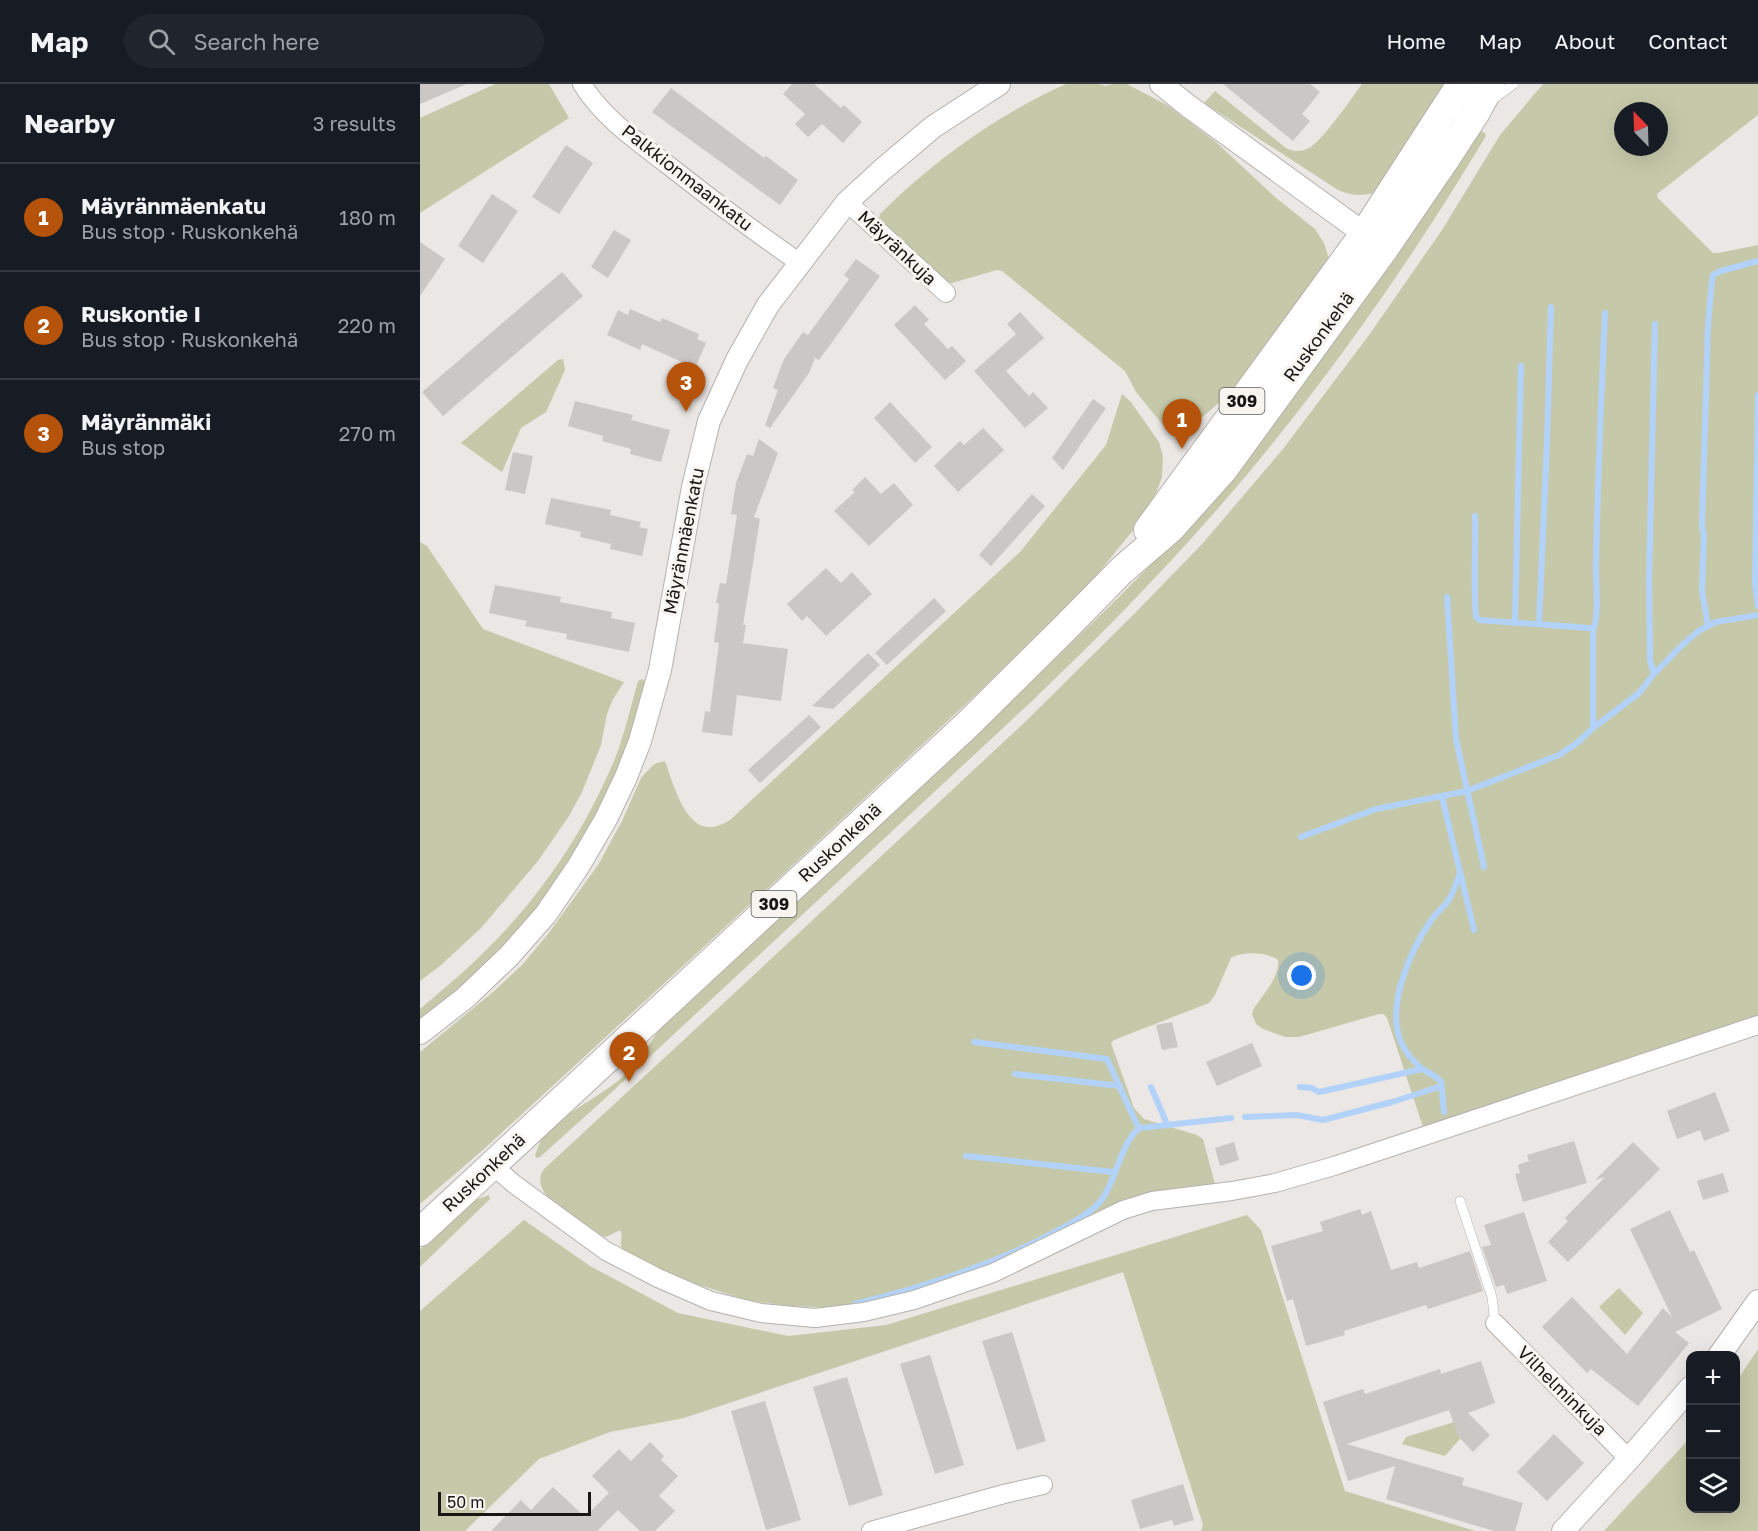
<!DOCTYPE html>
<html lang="en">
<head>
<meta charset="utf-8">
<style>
	body { margin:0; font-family:"Golos Text",sans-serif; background:#20242c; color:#f1f3f6 }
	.controls { position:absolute; right:18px; bottom:18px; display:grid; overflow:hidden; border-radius:12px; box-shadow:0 6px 24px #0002 }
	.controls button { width:54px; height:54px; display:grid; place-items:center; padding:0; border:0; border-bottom:2px solid #363941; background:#171b24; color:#f1f3f6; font:30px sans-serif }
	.compass { position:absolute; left:1194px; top:18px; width:54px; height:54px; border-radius:50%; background:#171b24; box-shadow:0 6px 24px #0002; rotate:337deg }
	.scale { position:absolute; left:18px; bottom:15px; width:153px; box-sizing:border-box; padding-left:6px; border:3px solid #171615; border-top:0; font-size:16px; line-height:21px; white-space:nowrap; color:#171615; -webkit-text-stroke:4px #f8f5f1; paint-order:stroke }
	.you { position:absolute; left:882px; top:892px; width:21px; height:21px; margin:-15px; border:4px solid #fff; border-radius:50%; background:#1a73e8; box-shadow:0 0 0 9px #1a73e833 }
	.badge { display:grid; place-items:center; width:39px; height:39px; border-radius:50%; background:#b45309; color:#fff; font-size:20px; font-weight:700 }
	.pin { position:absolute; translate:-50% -50px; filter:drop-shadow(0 2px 3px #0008) }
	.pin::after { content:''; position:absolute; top:32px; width:21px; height:18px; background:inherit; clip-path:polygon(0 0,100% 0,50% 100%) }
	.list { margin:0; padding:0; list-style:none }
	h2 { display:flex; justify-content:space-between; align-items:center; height:78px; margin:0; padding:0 24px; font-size:26px }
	h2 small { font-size:20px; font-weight:400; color:#9ea1a6 }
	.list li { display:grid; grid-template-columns:39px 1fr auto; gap:18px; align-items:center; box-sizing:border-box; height:108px; padding:0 24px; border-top:2px solid #363941 }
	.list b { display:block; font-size:22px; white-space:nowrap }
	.list p { margin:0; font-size:20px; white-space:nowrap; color:#9ea1a6 }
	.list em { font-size:20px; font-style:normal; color:#9ea1a6 }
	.icon { flex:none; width:33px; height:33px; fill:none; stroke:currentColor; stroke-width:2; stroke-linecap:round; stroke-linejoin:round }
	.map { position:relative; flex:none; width:1338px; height:1447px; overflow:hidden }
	header { display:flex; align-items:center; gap:36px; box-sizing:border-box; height:84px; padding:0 30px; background:#171b24; border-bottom:2px solid #363941 }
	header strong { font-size:28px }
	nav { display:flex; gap:33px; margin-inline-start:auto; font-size:21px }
	.search { width:420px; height:54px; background:#20242c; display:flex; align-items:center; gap:15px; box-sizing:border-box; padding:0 21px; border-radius:33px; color:#9ea1a6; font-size:22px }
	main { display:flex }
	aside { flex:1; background:#171b24 }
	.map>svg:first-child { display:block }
</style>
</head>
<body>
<header>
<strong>Map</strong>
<div class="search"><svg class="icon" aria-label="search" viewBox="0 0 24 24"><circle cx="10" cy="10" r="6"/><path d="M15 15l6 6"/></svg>Search here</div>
<nav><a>Home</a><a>Map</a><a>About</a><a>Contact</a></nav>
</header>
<main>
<aside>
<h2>Nearby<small>3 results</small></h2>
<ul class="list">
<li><span class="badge">1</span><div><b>Mäyränmäenkatu</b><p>Bus stop · Ruskonkehä</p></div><em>180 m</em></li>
<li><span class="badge">2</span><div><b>Ruskontie I</b><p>Bus stop · Ruskonkehä</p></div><em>220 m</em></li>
<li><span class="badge">3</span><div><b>Mäyränmäki</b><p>Bus stop</p></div><em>270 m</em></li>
</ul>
</aside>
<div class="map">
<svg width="1338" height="1447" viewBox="0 0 1338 1447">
	<rect width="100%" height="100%" fill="#ebe7e4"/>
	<g fill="#c6c9a9" fill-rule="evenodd">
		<path d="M75,0H129L149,34L0,129V34Z"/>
		<path d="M646,0H679L686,2L693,0H707L747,21L796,58L855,113L895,145L904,159L909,175L819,302L781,334L757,350L747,346L716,308L705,287L582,187L577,186L532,199L527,198L459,135L460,130C512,78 578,30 646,0Z"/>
		<path d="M942,0H1032L958,107C945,113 932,112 918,106L784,19L795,7L866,64C874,68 881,68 889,64C903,56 931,15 942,0Z"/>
		<path d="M1123,0H1338V31L1237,110L1238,114L1293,169H1298L1338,161V932L1174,986L1004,1046L967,934L964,930H959L879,953H865L843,945L836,940L832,930L833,926C842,912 860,893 858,876C847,868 823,867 811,874L795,911L789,919L694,956L691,959L714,1024L724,1035L777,1051L783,1055L795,1100L641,1148L551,1187L450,1218L415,1224L367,1222L326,1216L258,1194L231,1182L202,1165C199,1159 203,1154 201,1147H198L186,1153L179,1151C161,1139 105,1110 124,1085L308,915L605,638L716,528L783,459L863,365L949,251L1022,146L1080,51ZM1203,27H1239V63H1203Z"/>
		<path d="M1059,46L1065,49L1066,52C988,182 900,307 801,421C741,490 677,555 611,618L180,1019L120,1073L116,1074L115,1071C118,1064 120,1056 125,1050C146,1027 183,1012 207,989C222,975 230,957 243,941L539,668L699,513L749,462L890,290L960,195Z"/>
		<path d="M143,275L145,286L126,328L101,344L82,388L41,359L138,276Z"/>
		<path d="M702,310L711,318L739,358L743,372L742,393L737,407L719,439L671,498L564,603L362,791L64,1065L0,1120V968L73,908L102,881L128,850L178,781L202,737L221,694L234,680L245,677C252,696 263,740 287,743C295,744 303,740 310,736L600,468L686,361Z"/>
		<path d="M0,458L7,462L63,545L204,598L192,617L187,630L181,661L162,708L149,732L118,777L61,844L20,882L0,897Z"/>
		<path d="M222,595L224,596V604C217,628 213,653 203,675C173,747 131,815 76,871C52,895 26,916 0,937V925C23,905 47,886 68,864C123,810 167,743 196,672C205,648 211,622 218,597Z"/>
		<path d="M69,1111L70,1115L0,1183V1165L47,1121L55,1116Z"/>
		<path d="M827,1131L841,1146L925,1407L1055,1447H781L783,1441L703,1188L264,1334L190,1348L119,1375L45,1447H0V1227L104,1136L170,1182L258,1229L368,1252L466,1241Z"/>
		<path d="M1199,1204L1223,1229L1205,1251L1179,1223Z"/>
		<path d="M1338,1265V1447H1184L1270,1354V1424H1316V1298Z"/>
		<path d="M1050,1333L1052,1341L1025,1372L982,1360L986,1353Z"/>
	</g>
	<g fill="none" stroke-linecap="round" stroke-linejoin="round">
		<g stroke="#b2d2f9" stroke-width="6">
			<path d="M1338,311L1335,499L1338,522"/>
			<path d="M1055,432C1056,465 1053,499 1056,533L1059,536L1170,544L1173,546V644"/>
			<path d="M1027,513L1036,655L1064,783"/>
			<path d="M1095,538L1101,282"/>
			<path d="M1119,540L1127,358L1131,223"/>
			<path d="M1288,542L1282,507L1284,451L1282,442L1288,241L1292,196L1293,191L1301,187L1338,177"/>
			<path d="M1173,546C1180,532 1175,495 1176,477C1178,395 1181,312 1185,229"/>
			<path d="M1234,590L1230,577L1229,494L1235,240"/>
			<path d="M1022,713L1054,846"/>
			<path d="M881,753L956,725L1047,707L1139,671L1157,659L1173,644L1219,609L1234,590L1261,562L1280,546L1296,538L1338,531"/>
			<path d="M554,958L687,975L717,1041L720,1044L811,1034"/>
			<path d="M595,990L700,1002"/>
			<path d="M731,1003L747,1040"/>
			<path d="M880,1003L892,1004L899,1008L1002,985"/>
			<path d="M1024,1028L1021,998C1015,990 1006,989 999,982C993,977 986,968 982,960C964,924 991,865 1012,835C1017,828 1023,824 1028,817C1034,808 1037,798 1040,788"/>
			<path d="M825,1033L877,1031L903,1036L972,1018L1022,1002"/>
			<path d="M546,1072L694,1088"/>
			<path d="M435,1220C501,1204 578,1179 637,1147C651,1139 668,1131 679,1119C694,1104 702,1054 720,1044"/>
		</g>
	</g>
	<g fill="#cbc7c5">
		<path d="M0,0H47L0,20Z"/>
		<path d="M372,0H394L421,24L424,21L442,38L423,59L402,40L388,53L375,40L385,30L363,10Z"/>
		<path d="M803,0H890L900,8L882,30L890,37L873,57Z"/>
		<path d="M251,4L344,74L346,72L378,96L360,121L232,28Z"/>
		<path d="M146,61L173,79L139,130L112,113Z"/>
		<path d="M72,110L98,127L63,179L38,162Z"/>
		<path d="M194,146L211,156L188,194L171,183Z"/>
		<path d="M0,158L25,175L0,212Z"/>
		<path d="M436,175L460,192L399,276L395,274L389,289L350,344L345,341L358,306L353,304L364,275L383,248L388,251L429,195L424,191Z"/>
		<path d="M142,188L163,212L23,332L2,308Z"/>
		<path d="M495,221L509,236L504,240L528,265L532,262L546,277L525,296L474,241Z"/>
		<path d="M210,225L240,238L242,234L279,250L277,255L286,259L275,284L222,260L220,266L187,251L198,226L208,231Z"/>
		<path d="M600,228L624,254L586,287L609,312L613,308L628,324L605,344L554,287L596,250L587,240Z"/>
		<path d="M673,315L686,324L643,386L632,374Z"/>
		<path d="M155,317L213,331L211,336L250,346L241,378L210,370L211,365L182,357L183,352L148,342Z"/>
		<path d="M470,318L512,363L495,379L454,334Z"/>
		<path d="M563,344L584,366L538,408L514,382L540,357L544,361Z"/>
		<path d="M339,355L358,369L334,433L340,435L323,541H326L323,559L368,565L361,617L317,611L312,652L282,648L285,627L290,628L299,559L294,558L299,520L296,519L300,499L306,500L317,431L311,430L316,399L327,370L333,372Z"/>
		<path d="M93,368L113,372L105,410L85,406Z"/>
		<path d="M445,393L461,410L474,399L493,421L449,462L414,427L435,408L432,406Z"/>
		<path d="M612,410L625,422L571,482L559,471Z"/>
		<path d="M131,414L191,426L190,431L221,438L219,443L228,445L222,472L190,465L191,460L160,453L161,448L125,440Z"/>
		<path d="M406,484L421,499L432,488L452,510L406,552L387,532L382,537L367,520Z"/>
		<path d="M75,501L141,513L140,518L192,528L191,534L215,539L209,568L146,555L147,550L105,542L107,537L69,529Z"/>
		<path d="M514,514L526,527L467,581L455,569Z"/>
		<path d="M448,569L460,581L413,625L392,622Z"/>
		<path d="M389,631L401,643L340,699L328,686Z"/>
		<path d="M752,938L758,963L742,966L736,941Z"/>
		<path d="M832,959L842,982L797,1002L786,978Z"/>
		<path d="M1295,1008L1310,1047L1284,1057L1280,1046L1257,1055L1247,1027Z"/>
		<path d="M1154,1057L1167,1099L1103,1118L1095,1090L1100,1089L1098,1081L1109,1077L1107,1071Z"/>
		<path d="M814,1058L819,1076L800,1082L795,1064Z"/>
		<path d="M1213,1058L1240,1085L1148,1178L1128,1158L1148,1137L1145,1134L1185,1093L1175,1096Z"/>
		<path d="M1303,1089L1309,1108L1283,1116L1277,1097Z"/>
		<path d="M940,1125L942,1131L951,1127L971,1186L997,1178L999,1184L1050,1167L1063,1207L1008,1225L1006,1221L924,1247L925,1251L886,1262L873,1215L867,1217L851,1162L903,1147L900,1138Z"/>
		<path d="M1250,1126L1270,1168L1274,1166L1302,1225L1255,1248L1269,1259L1218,1322L1171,1285L1167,1289L1122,1243L1152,1213L1207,1270L1243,1224L1252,1233L1210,1145Z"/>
		<path d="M1104,1128L1127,1197L1087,1210L1084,1201L1076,1203L1062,1163L1071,1161L1064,1141Z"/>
		<path d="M592,1248L626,1357L597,1366L562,1257Z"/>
		<path d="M510,1271L544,1381L515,1390L480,1280Z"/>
		<path d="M1061,1277L1075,1319L1048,1329L1070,1351L1053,1368L1038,1352L1029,1326L927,1360L1044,1394L1042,1401L1103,1419L1095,1447H1074L966,1415L975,1382L928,1397L903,1318L943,1305L945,1310L1020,1285L1021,1290Z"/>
		<path d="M427,1293L463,1411L429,1422L393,1303Z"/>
		<path d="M345,1317L381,1436L346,1446L311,1327Z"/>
		<path d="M1134,1350L1164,1379L1127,1417L1097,1388Z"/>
		<path d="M230,1358L244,1372L241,1376L258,1392L239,1412L255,1427L235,1447H220L198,1426L178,1446L180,1447H71L101,1416L111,1426L133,1403L165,1433L189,1409L172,1392L199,1365L211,1377Z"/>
		<path d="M763,1400L774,1436L754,1442L752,1436L720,1445L711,1416Z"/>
	</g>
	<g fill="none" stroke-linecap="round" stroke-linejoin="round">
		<defs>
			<g id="service">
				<path d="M1075,14L1094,0"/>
				<path d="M1040,1117L1072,1213L1075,1239"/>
			</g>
			<g id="minor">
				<path d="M162,0C183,34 217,57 248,81C291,115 335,148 380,179"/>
				<path d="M427,118L526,209"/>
				<path d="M72,1081L94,1100L186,1167L238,1194L291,1217L341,1229L395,1234L444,1228L494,1216L535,1202L573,1189L703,1126L732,1117L812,1107L855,1099L914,1082L1338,941"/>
				<path d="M1075,1239L1209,1375"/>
				<path d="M451,1447L584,1410L623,1401"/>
			</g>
			<g id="tertiary">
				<path d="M741,0L767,21L957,159"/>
				<path d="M0,949L45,914L89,872L126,830L158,783L186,735L206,693L220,657L240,586L273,403L289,337L317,276L348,221L427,118L462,86L513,43L579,0"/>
				<path d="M1299,1272L1338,1217"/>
				<path d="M1143,1447L1209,1375L1270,1304"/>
			</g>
			<g id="primary">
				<path d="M728,446L944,150L1041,0"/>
				<path d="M0,1148L547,641L644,545L702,486L751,444L803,386L964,165L1026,74L1056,28L1071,0"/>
			</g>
		</defs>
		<use href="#service" stroke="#b4b1ae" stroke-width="10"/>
		<use href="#minor" stroke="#b4b1ae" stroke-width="20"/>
		<use href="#tertiary" stroke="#b4b1ae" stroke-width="24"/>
		<use href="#primary" stroke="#b4b1ae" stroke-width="30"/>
		<use href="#service" stroke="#fff" stroke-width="9"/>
		<use href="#minor" stroke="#fff" stroke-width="18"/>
		<use href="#tertiary" stroke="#fff" stroke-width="22"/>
		<use href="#primary" stroke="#fff" stroke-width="28"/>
	</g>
	<g text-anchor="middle" stroke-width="6" stroke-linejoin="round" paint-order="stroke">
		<g fill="#f8f5f1" stroke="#5a5957" stroke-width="1.5">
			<rect x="799.5" y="304" width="45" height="26" rx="4.5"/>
			<rect x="331.5" y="807" width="45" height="26" rx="4.5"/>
		</g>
		<g font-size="16" font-weight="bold" fill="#171615">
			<text x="822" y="323">309</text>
			<text x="354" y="826">309</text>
		</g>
		<g font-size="18" fill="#171615" stroke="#f8f5f1">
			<text transform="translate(267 94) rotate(38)" y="6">Palkkionmaankatu</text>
			<text transform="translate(477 164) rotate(43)" y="6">Mäyränkuja</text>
			<text transform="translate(899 253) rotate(-54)" y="6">Ruskonkehä</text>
			<text transform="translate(264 457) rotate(-79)" y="6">Mäyränmäenkatu</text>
			<text transform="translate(420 759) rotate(-43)" y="6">Ruskonkehä</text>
			<text transform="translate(64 1089) rotate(-43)" y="6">Ruskonkehä</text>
			<text transform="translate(1142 1307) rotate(45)" y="6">Vilhelminkuja</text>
		</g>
	</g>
</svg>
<div class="controls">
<button>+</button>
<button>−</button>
<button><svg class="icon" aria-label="layers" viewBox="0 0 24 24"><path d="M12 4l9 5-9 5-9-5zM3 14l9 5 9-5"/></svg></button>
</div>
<svg class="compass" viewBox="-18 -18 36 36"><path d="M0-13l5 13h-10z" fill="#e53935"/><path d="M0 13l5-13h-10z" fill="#9ea1a6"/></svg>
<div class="scale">50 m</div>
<div class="you"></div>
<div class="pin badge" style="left:762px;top:365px">1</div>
<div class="pin badge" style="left:209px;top:998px">2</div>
<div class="pin badge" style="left:266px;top:328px">3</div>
</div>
</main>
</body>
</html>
